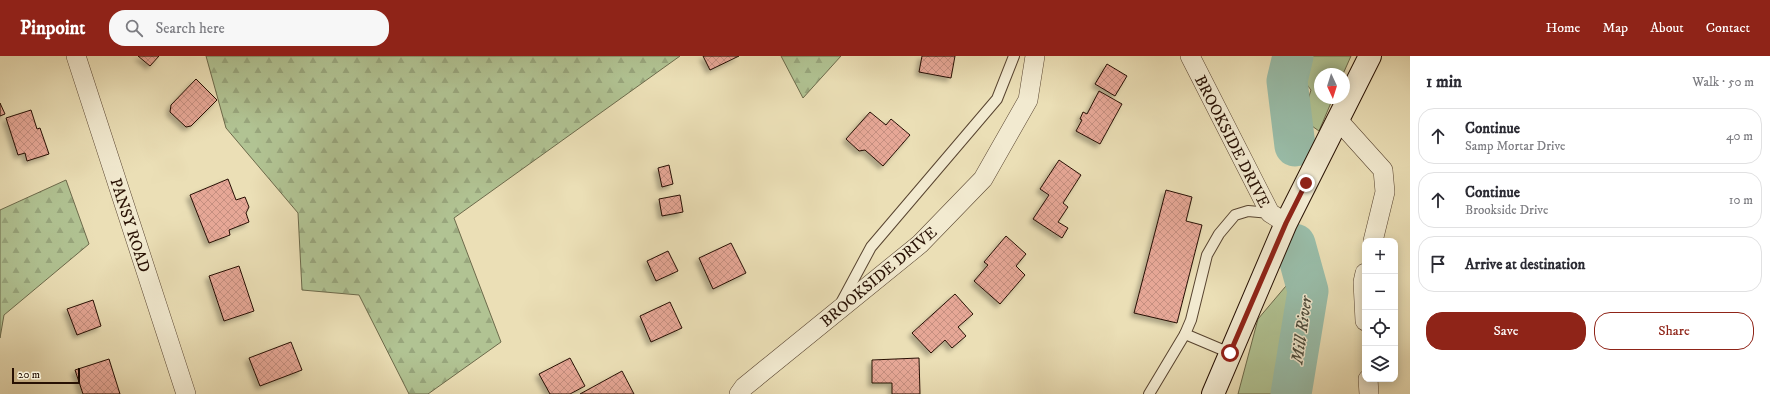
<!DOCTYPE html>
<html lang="en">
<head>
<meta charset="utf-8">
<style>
	body { margin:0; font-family:"IM FELL DW Pica",serif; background:#f7f7f7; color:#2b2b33 }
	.controls { position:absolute; right:12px; bottom:12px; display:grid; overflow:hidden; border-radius:8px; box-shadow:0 2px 10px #0003 }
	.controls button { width:36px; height:36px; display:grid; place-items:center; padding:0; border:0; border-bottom:1px solid #e1e1e2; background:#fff; color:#2b2b33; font:20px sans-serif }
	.compass { position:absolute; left:1314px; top:12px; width:36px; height:36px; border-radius:50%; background:#fff; box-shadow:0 2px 10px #0003; rotate:176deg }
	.scale { position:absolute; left:12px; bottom:10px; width:68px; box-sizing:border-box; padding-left:4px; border:2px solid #271003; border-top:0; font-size:11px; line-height:14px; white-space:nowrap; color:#271003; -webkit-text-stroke:3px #f2ead0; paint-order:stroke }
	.stop { position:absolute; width:12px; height:12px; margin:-9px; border:3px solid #8f2418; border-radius:50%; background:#fff }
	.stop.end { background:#8f2418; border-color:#fff; box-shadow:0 1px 4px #0008 }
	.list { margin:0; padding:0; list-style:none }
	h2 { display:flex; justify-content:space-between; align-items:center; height:52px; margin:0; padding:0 16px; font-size:17px }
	h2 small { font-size:13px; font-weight:400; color:#7c7c81 }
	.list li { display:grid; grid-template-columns:26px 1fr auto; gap:12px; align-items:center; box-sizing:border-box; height:56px; margin:0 8px 8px; padding:0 8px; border:1px solid #e1e1e2; border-radius:16px }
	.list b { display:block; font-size:15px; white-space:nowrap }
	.list p { margin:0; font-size:13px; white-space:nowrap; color:#7c7c81 }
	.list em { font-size:13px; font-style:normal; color:#7c7c81 }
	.actions { display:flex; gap:8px; padding:12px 16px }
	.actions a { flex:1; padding:9px 0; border:1px solid #8f2418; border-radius:16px; text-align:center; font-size:14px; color:#8f2418 }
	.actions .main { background:#8f2418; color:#fff }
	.icon { flex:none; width:22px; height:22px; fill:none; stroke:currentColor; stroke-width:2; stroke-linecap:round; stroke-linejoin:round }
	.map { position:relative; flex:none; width:1410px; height:338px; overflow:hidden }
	header { display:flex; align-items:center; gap:24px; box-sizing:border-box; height:56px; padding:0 20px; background:#8f2418; color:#fff }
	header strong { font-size:19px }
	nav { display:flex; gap:22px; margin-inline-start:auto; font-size:14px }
	.search { width:280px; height:36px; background:#f7f7f7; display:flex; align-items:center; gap:10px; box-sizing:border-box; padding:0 14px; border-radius:16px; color:#7c7c81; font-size:15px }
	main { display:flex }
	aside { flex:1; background:#fff }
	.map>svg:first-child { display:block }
</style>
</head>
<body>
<header>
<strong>Pinpoint</strong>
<div class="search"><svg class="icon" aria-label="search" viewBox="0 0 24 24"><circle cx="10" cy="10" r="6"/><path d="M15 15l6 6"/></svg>Search here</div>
<nav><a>Home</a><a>Map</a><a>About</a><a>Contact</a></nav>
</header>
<main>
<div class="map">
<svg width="1410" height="338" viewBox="0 0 1410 338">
	<defs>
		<pattern id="forest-firs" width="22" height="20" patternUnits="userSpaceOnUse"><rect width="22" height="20" fill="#b1c393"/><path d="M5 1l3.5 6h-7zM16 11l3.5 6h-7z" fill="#98a67d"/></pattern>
		<pattern id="building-cross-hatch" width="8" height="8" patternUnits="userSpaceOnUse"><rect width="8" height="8" fill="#e6a796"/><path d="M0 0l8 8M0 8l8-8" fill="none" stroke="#c58f80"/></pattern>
		<filter id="shadow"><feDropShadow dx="-3.5" dy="3.5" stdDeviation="2" flood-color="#0004"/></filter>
	</defs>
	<rect width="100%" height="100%" fill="#ebdfb6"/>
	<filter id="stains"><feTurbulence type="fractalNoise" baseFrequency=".005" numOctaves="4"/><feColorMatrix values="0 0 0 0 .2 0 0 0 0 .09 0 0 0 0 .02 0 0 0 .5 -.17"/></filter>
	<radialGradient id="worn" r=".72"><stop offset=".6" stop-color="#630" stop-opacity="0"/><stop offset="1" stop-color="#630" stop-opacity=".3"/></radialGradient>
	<g fill="url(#forest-firs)" stroke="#6c6a4b">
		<path d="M206,0H680L454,162L501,286L428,338H409L359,239L302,234L298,157L226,72Z"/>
		<path d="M781,0H841L803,42Z"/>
		<path d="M66,124L89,188L4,259L0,282V154Z"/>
	</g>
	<g fill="#b1c393" stroke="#6c6a4b">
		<path d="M1301,0H1351L1343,18H1320V42H1333L1319,75L1305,65L1306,50L1311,34C1304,25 1295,12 1301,0Z"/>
		<path d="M1291,224L1299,338H1238L1258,263Z"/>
	</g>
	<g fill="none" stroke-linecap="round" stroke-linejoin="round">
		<g stroke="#99bda9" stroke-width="41">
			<path d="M1293,0L1287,25L1295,90"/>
			<path d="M1291,338L1308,235L1295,188"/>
		</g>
	</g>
	<g fill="url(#building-cross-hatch)" stroke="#271003" filter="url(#shadow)">
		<path d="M138,0H159L150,10Z"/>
		<path d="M703,0H739L710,14Z"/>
		<path d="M922,0H955L951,22L919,16Z"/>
		<path d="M1107,8L1127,20L1115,40L1095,28Z"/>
		<path d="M196,23L217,44L191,70L186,71L170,56L171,49Z"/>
		<path d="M1099,35L1122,48L1100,88L1076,75L1082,64L1080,63L1083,56L1087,58Z"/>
		<path d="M0,47L5,58L0,60Z"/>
		<path d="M31,54L37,73L40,72L49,98L27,105L25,97L18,99L6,62Z"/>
		<path d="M870,56L886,69L891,63L910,79L883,110L865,94L859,95L846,83Z"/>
		<path d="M1059,104L1081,119L1063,147L1068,151L1058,166L1068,172L1062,182L1033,163L1049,139L1040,133Z"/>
		<path d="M669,109L673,128L662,131L658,112Z"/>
		<path d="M228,123L236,144L245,141L249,151L246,157L249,166L229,174L230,179L209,187L190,139Z"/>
		<path d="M1166,134L1192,141L1186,165L1202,169L1177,267L1134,257Z"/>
		<path d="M680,139L683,156L662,160L659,143Z"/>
		<path d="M1006,180L1026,198L1016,210L1025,219L1000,248L974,225L988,209L984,206Z"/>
		<path d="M731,187L746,217L713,233L699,202Z"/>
		<path d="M668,195L678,215L656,225L647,205Z"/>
		<path d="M239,210L254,255L224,265L209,220Z"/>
		<path d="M955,238L973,258L958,271L966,280L952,292L945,284L931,297L912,277Z"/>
		<path d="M93,244L101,270L77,279L67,253Z"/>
		<path d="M670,246L682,272L651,286L640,260Z"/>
		<path d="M291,286L302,314L260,330L249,302Z"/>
		<path d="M570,302L585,330L570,338H550L539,318Z"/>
		<path d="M919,302L920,338H892V327H872V304Z"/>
		<path d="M109,303L120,338H83L75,314Z"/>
		<path d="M622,315L634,338H580Z"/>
	</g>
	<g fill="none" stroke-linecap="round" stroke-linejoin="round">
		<defs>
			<g id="lane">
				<path d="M842,245L871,191L997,43L1014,0"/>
				<path d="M1185,278L1230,297"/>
				<path d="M1149,338L1185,278L1191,264L1207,199L1219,178L1235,159L1248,155L1270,157"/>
			</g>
			<g id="street">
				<path d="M76,0L186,338"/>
				<path d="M1190,0L1270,157L1286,167"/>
				<path d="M1338,64L1383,114L1385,136L1373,185"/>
				<path d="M1365,217L1363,226L1365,265"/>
				<path d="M1368,323L1369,338"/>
				<path d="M739,338L744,331L920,188L983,123L1028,44L1035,0"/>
			</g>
			<path id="secondary" d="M1213,338L1286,167L1370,0"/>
		</defs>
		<use href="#lane" stroke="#584430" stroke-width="12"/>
		<use href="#street" stroke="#584430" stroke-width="20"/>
		<use href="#secondary" stroke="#271003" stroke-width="24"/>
		<use href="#lane" stroke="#f2ead0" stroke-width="10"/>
		<use href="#street" stroke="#f2ead0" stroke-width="19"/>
		<use href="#secondary" stroke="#f2ead0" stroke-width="22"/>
	</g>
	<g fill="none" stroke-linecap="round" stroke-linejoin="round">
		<path stroke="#8f2418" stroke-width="5" d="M1230,297L1286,167L1306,127"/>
	</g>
	<g text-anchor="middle" stroke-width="3" stroke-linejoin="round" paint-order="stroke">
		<g font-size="16" fill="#271003" stroke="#f2ead0">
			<text transform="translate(1233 85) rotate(63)" y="6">BROOKSIDE DRIVE</text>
			<text transform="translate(131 169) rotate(72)" y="6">PANSY ROAD</text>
			<text transform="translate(878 220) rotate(-40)" y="6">BROOKSIDE DRIVE</text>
		</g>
		<g font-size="17" font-style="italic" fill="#4f4d3d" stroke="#f2ead0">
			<text transform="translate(1301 274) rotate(-82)" y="6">Mill River</text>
		</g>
	</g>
	<rect width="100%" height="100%" filter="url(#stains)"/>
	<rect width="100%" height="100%" fill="url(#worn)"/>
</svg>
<div class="controls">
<button>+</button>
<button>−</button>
<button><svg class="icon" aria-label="locate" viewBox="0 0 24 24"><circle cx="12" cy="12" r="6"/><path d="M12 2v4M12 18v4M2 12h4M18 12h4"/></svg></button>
<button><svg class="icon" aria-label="layers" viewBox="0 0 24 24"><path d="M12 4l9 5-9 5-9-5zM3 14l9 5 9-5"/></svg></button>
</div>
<svg class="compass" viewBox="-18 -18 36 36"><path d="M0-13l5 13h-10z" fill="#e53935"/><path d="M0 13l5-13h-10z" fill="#7c7c81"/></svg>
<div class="scale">20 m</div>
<div class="stop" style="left:1230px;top:297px"></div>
<div class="stop end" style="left:1306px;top:127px"></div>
</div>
<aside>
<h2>1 min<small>Walk · 50 m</small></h2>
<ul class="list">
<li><svg class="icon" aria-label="ahead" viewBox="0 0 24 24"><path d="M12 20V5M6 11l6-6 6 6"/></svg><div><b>Continue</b><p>Samp Mortar Drive</p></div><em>40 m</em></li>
<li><svg class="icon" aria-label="ahead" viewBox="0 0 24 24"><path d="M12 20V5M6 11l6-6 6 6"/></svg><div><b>Continue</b><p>Brookside Drive</p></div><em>10 m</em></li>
<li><svg class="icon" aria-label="arrive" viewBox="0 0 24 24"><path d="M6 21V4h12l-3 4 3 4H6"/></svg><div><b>Arrive at destination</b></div></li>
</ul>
<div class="actions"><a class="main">Save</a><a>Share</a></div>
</aside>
</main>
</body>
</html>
